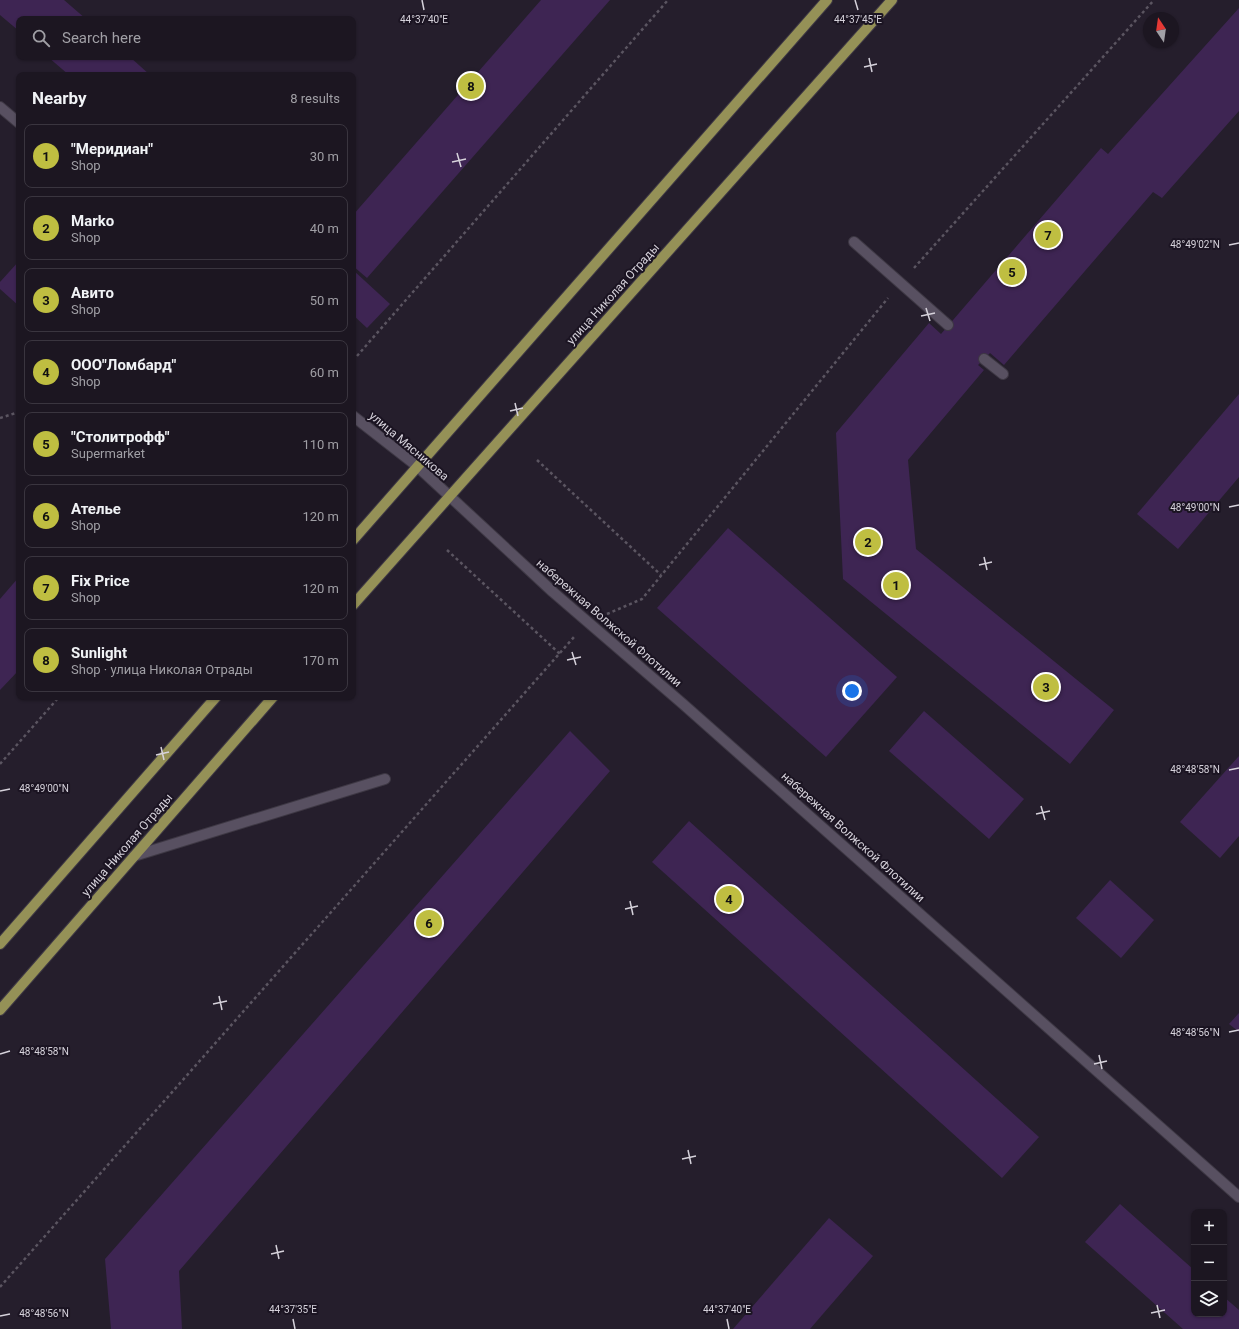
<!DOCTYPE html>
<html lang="en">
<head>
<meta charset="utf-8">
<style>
	body { margin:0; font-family:Roboto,sans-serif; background:#29232e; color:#f1f3f6 }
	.controls { position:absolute; right:12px; bottom:12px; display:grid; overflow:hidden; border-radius:8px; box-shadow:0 1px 3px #0004 }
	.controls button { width:36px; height:36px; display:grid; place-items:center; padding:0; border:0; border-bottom:1px solid #3a353f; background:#1c1621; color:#f1f3f6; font:20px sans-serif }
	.compass { position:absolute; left:1143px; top:12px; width:36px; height:36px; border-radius:50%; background:#1c1621; box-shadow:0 1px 3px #0004; rotate:347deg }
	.you { position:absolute; left:852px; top:691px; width:14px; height:14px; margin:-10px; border:3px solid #fff; border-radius:50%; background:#1a73e8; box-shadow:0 0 0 6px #1a73e833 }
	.badge { display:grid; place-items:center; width:26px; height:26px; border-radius:50%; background:#bfbe41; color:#111; font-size:13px; font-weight:700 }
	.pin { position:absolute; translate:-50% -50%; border:2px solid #fff; box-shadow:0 1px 4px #0006 }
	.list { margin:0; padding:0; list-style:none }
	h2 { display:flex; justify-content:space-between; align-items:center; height:52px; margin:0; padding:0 16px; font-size:17px }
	h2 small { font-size:13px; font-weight:400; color:#a09fa5 }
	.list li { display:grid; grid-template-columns:26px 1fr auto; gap:12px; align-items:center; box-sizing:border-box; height:64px; margin:0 8px 8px; padding:0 8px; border:1px solid #3a353f; border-radius:8px }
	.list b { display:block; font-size:15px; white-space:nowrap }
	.list p { margin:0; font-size:13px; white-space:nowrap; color:#a09fa5 }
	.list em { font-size:13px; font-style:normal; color:#a09fa5 }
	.icon { flex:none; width:22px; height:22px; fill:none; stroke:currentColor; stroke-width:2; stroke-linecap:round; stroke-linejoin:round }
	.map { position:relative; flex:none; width:1239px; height:1329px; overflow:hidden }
	.search { position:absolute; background:#1c1621; box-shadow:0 1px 3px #0004; left:16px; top:16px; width:340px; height:44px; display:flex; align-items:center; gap:10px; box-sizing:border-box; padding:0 14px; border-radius:8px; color:#a09fa5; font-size:15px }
	.panel { position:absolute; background:#1c1621; box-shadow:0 1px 3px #0004; left:16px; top:72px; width:340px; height:628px; border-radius:8px }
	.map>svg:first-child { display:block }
</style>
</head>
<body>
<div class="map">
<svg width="1239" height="1329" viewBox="0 0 1239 1329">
	<rect width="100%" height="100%" fill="#251e2c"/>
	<g fill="#3e2553">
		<path d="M0,0H64L86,19H19V31L0,15Z"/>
		<path d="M541,0H610L367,278L353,266V215Z"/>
		<path d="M1239,8V111L1162,198L1153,192L1004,365L990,353L978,365L984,370L908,460L916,549L1114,710L1070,764L843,579L836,433L929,323L941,334L1101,148L1108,154Z"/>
		<path d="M48,57H130L150,75H69Z"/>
		<path d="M19,261V306L0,289V282Z"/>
		<path d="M353,270L390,304L367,328L353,315Z"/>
		<path d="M1239,394V477L1178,549L1137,514Z"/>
		<path d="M728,528L897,677L826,757L657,608Z"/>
		<path d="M19,577V670L0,690V599Z"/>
		<path d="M924,711L1024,799L989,839L889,751Z"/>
		<path d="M570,731L610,771L179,1271L182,1329H111L105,1259Z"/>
		<path d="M1239,756V836L1220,858L1180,822Z"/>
		<path d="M689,821L1039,1137L1002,1178L652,862Z"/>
		<path d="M1110,880L1154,920L1121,958L1076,918Z"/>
		<path d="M1239,1013V1032L1229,1024Z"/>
		<path d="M1120,1204L1194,1270V1314H1224V1297L1239,1310V1329H1183L1085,1242Z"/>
		<path d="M829,1218L873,1256L810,1329H733Z"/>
	</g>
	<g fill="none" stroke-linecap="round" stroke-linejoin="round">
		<defs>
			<g id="service">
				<path d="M854,242L948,325"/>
				<path d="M984,359L1003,374"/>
				<path d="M134,856L385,779"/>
			</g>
			<g id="minor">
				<path d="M0,107L19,123"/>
				<path d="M353,416L417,466L553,592L683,704L1239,1197"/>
			</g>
			<g id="primary">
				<path d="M353,540L827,0"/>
				<path d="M353,605L449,497L892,0"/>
				<path d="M0,944L216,697"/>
				<path d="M0,1010L273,697"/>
			</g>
		</defs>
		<use href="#service" stroke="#3e3844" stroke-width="12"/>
		<use href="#minor" stroke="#3e3844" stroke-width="12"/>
		<use href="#primary" stroke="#3e3844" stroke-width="12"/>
		<g stroke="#5b5561" stroke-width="2.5" stroke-dasharray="3 3" stroke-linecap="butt">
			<path d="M914,268L1154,0"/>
			<path d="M357,356L668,0"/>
			<path d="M0,418L19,412"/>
			<path d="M537,460L661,575"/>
			<path d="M447,550L560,654"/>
			<path d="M607,614L642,599L888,298"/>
			<path d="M0,764L59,697"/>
			<path d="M0,1287L574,637"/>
		</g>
		<use href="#service" stroke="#585061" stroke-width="10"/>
		<use href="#minor" stroke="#585061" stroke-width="10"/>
		<use href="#primary" stroke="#959157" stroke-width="10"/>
	</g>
	<path fill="none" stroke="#d6d2db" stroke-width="1.5" d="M422,0L424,10M855,0L858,10M869,58L872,72M864,67L877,64M457,153L461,167M452,162L466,159M1229,245L1239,243M926,308L930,321M921,316L935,313M515,403L518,416M510,411L523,408M1229,507L1239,505M984,557L987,570M979,565L992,562M572,652L576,665M567,660L581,657M161,747L164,760M156,755L169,752M1229,770L1239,768M0,791L10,789M1041,806L1045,820M1036,814L1050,811M630,901L633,915M625,909L638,906M219,996L222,1010M213,1004L227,1001M1229,1032L1239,1030M0,1054L10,1051M1099,1055L1102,1069M1094,1064L1107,1061M688,1150L691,1164M682,1159L696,1156M276,1245L279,1259M271,1254L284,1251M1157,1305L1160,1318M1151,1313L1165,1310M0,1316L10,1314M293,1319L295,1329M727,1319L729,1329"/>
	<g text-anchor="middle" stroke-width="4" stroke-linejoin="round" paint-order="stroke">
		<g font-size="12" fill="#d6d2db" stroke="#1b1422">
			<text transform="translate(613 294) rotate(-48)" y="4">улица Николая Отрады</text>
			<text transform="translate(409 446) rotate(40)" y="4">улица Мясникова</text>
			<text transform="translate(609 623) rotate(41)" y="4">набережная Волжской Флотилии</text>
			<text transform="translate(853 837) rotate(42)" y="4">набережная Волжской Флотилии</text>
			<text transform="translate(127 845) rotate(-49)" y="4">улица Николая Отрады</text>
		</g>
	</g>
	<g font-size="10" text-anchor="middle" fill="#d6d2db" stroke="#1b1422" stroke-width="4" stroke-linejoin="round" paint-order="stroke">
		<text x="424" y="23">44°37'40"E</text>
		<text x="858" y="23">44°37'45"E</text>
		<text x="1195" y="248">48°49'02"N</text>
		<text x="1195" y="511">48°49'00"N</text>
		<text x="1195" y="773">48°48'58"N</text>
		<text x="44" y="792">48°49'00"N</text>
		<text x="1195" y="1036">48°48'56"N</text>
		<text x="44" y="1055">48°48'58"N</text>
		<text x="293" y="1313">44°37'35"E</text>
		<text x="727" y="1313">44°37'40"E</text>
		<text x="44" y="1317">48°48'56"N</text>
	</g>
</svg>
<div class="controls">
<button>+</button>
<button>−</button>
<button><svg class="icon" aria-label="layers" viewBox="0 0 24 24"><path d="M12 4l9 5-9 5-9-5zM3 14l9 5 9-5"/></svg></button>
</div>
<svg class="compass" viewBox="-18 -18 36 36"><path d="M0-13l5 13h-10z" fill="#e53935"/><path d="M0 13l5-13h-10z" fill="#a09fa5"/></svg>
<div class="you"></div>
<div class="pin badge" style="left:896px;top:585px">1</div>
<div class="pin badge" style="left:868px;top:542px">2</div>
<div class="pin badge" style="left:1046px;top:687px">3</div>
<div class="pin badge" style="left:729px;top:899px">4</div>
<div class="pin badge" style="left:1012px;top:272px">5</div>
<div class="pin badge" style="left:429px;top:923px">6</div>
<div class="pin badge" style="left:1048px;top:235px">7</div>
<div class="pin badge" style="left:471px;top:86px">8</div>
<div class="search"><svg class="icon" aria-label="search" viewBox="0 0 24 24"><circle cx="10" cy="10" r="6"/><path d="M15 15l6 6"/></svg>Search here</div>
<section class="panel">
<h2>Nearby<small>8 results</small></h2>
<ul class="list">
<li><span class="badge">1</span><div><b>&quot;Меридиан&quot;</b><p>Shop</p></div><em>30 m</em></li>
<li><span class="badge">2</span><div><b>Marko</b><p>Shop</p></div><em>40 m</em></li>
<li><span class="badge">3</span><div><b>Авито</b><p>Shop</p></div><em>50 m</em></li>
<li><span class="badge">4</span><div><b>ООО&quot;Ломбард&quot;</b><p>Shop</p></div><em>60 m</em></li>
<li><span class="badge">5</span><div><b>&quot;Столитрофф&quot;</b><p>Supermarket</p></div><em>110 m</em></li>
<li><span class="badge">6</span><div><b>Ателье</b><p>Shop</p></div><em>120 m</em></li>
<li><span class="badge">7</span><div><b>Fix Price</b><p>Shop</p></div><em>120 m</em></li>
<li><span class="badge">8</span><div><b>Sunlight</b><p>Shop · улица Николая Отрады</p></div><em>170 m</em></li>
</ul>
</section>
</div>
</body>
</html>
